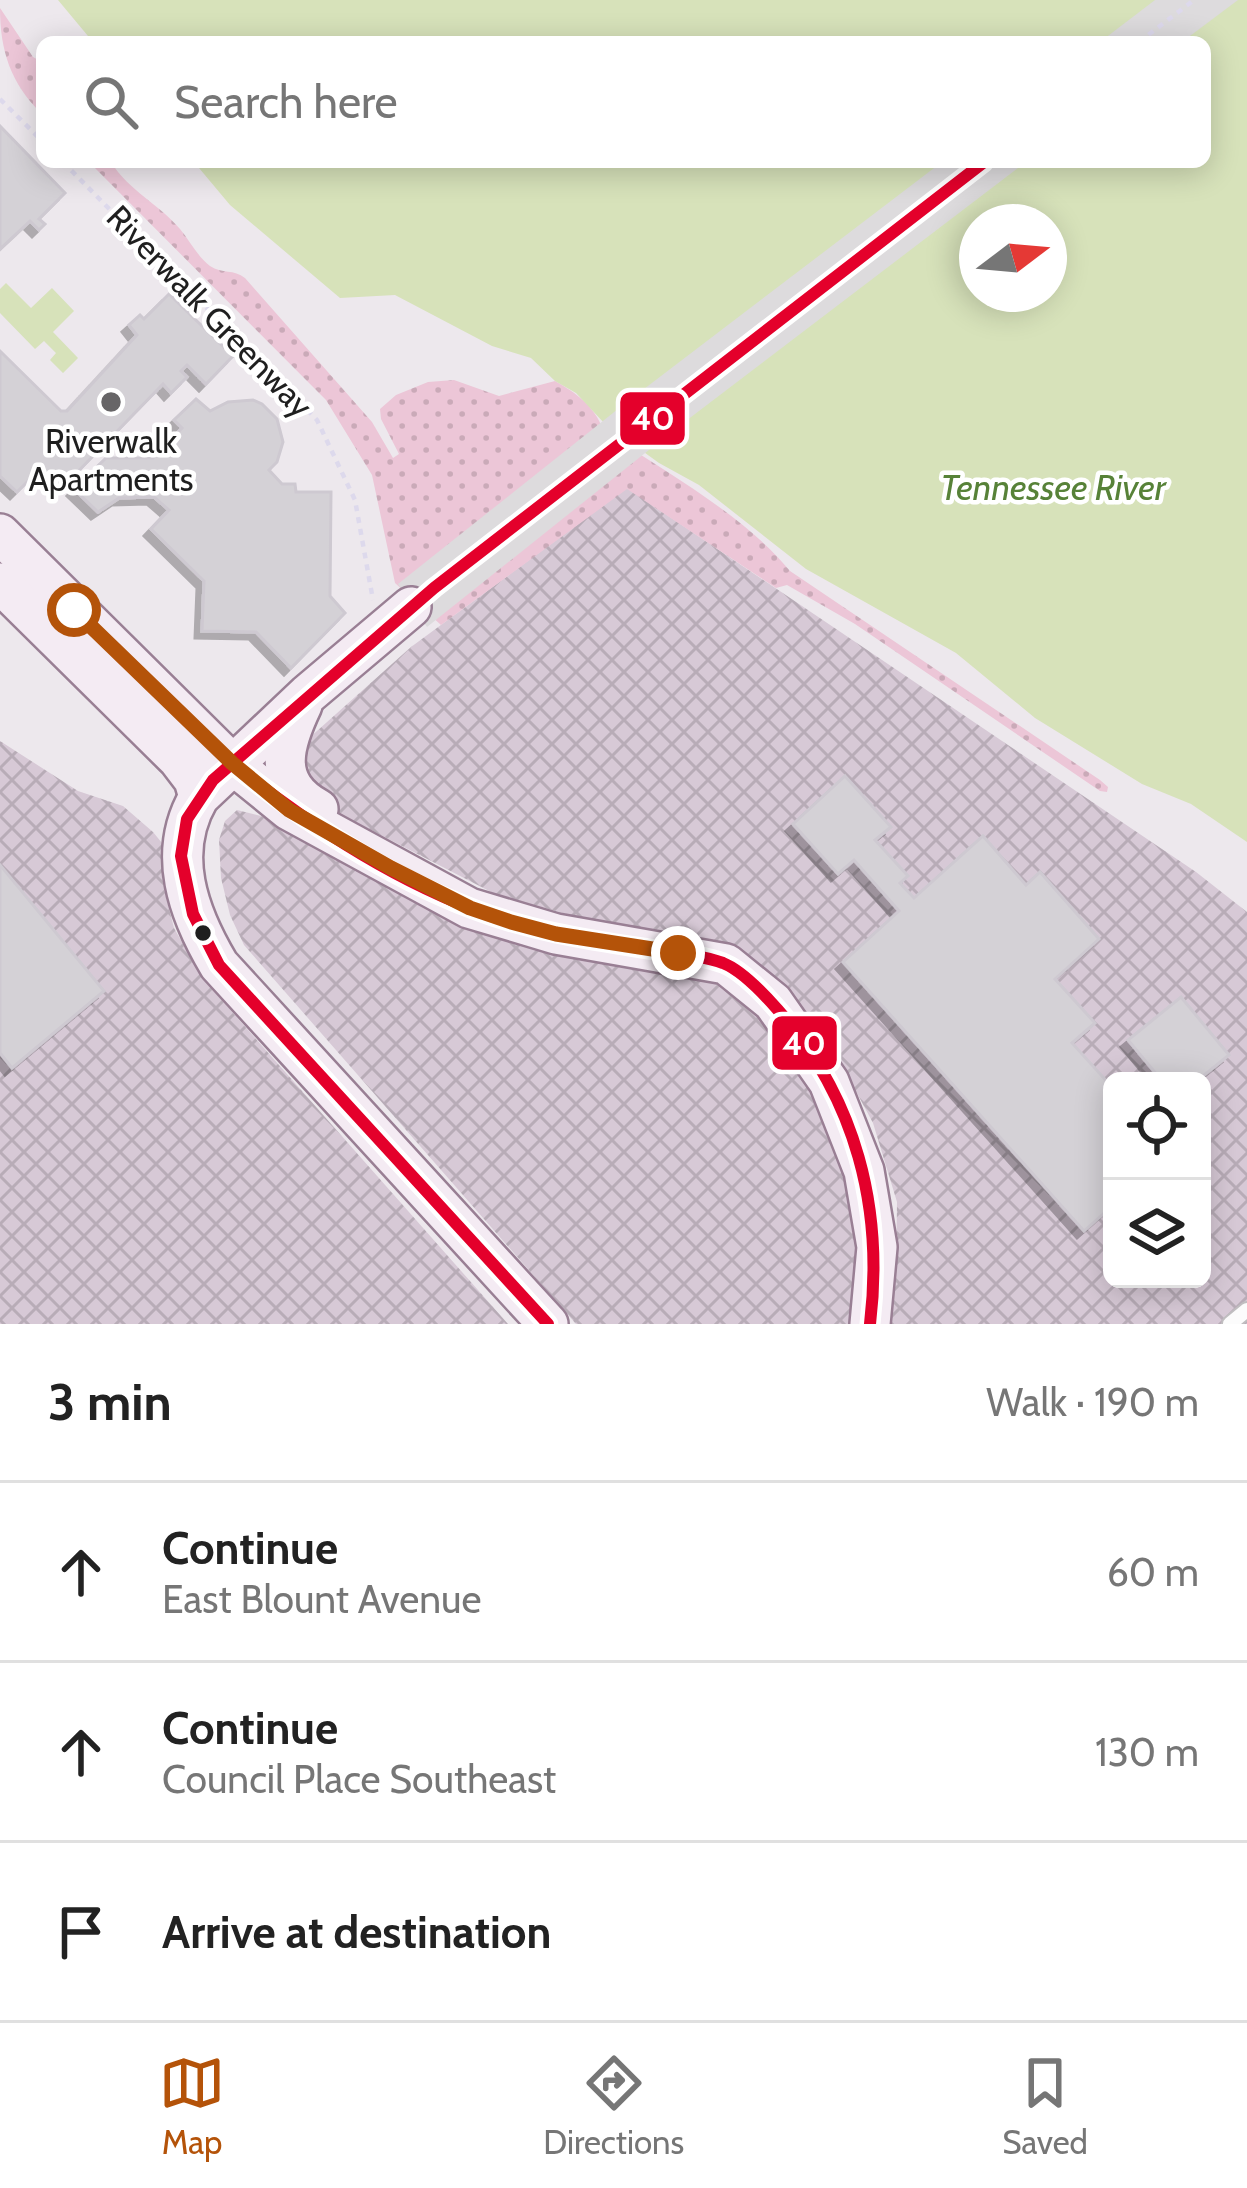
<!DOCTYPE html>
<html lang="en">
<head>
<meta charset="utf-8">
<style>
	body { margin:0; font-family:Cabin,sans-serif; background:#f2f2f2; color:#222 }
	.controls { position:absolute; right:36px; bottom:36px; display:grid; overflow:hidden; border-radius:18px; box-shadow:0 6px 30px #0003 }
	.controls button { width:108px; height:108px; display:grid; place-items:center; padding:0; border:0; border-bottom:3px solid #e0e0e0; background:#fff; color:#222; font:60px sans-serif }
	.compass { position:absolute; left:959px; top:204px; width:108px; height:108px; border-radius:50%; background:#fff; box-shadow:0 6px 30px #0003; rotate:74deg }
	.stop { position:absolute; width:36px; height:36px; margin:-27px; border:9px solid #b45309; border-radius:50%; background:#fff }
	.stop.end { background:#b45309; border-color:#fff; box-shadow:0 3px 12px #0008 }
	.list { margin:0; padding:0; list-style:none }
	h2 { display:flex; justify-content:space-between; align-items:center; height:156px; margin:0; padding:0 48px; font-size:51px }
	h2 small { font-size:39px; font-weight:400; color:#767676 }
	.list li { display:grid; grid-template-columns:78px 1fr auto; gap:36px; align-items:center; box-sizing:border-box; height:180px; padding:0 48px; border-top:3px solid #e0e0e0 }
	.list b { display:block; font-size:45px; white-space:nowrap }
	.list p { margin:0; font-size:39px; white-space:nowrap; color:#767676 }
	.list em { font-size:39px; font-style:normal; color:#767676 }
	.icon { flex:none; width:66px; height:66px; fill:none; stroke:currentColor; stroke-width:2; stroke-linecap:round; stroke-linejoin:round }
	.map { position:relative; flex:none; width:1247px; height:1324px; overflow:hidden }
	.search { position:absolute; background:#fff; box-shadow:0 6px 30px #0003; left:36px; right:36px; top:36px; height:132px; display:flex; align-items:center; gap:30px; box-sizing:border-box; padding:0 42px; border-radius:18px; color:#767676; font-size:45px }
	.sheet { height:696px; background:#fff }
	nav { display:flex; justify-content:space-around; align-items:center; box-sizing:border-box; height:168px; border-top:3px solid #e0e0e0; background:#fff; font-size:33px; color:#767676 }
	nav a { display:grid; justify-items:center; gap:6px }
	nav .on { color:#b45309 }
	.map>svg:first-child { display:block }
</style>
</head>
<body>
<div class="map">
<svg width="1247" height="1324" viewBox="0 0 1247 1324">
	<defs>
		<pattern id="construction-cross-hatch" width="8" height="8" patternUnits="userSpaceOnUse" patternTransform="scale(3)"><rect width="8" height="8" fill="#d7c9d6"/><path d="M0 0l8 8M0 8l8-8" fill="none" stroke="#b8acb7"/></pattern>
		<pattern id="grass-dots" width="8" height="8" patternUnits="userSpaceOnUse" patternTransform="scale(3)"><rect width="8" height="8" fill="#ecc6d7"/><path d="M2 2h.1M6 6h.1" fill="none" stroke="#caaab8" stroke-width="1.8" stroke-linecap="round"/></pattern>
		<filter id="shadow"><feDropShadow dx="-7" dy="7" stdDeviation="0" flood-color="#0004"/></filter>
	</defs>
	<rect width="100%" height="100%" fill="#ede8ed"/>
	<g fill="url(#construction-cross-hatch)" fill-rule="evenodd">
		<path d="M627,488L1196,872L1247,912V1324H887L896,1280L897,1202L873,1123L837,1056L798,1002L761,968L730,948L685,934L588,920L495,894L338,813L340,808L315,791L304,775L303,753L308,739L411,647ZM1112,1081H1202V1279H1112Z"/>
		<path d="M0,741L78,791L123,806L153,832L162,843L163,885L174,928L203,979L508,1324H0Z"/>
		<path d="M237,810L261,816L299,835L725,972L829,1104L865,1232L855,1324H576L244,945L230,915L221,878L219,840L225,821Z"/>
	</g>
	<g fill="url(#grass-dots)">
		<path d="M0,8L33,57L42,62V114C11,84 0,51 0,8Z"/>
		<path d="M89,162H111C129,191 159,204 180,229C190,241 197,256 210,266C222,274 234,269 245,278L372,422L393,458L399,454L381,419L380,409L396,395L428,382L454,380L499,396L555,381C576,393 595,406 603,430C666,473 742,513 790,571L1100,780L1108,787L1107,792L1100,791L855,624L787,585L776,588L627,489L441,625L395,583L372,475L326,400Z"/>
	</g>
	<g fill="#d7e2ba" fill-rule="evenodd">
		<path d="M58,0H1247V842L1191,804L1142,784L1035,718L956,653L806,569L699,485L659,463L605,424L576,393L555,381L531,358L492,346L395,295L340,298L230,205L194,162H1205V42H93ZM977,222H1049V294H977Z"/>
		<path d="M6,283L31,308L52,288L74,311L53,332L78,358L63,373L50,360L56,353L44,341L35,349L0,313V289Z"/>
	</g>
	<g fill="#dddbdd">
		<path d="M1155,0H1238L1182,42H1100Z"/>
		<path d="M942,162H1026L674,430L427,627L398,584L623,405Z"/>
	</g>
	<g fill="#d4d1d6" stroke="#cec9d1" stroke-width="3" filter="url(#shadow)">
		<path d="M0,126L65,193L39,219L45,224L39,230L30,221L0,249Z"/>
		<path d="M169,294L233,356L206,384L187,365L181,371L187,377L171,393L163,384L60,490L39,470L17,492L0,476V351L61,411H67L137,335L129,325L140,315L144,319Z"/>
		<path d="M196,399L210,411L228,402L253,400L262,404L277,419L283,442L277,462L269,470L282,484H295L296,492H331L330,596L345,613L291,668L256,632L202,631L204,581L151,529L169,510L154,497L119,498L98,512L74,489L106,458H153L182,428L174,420Z"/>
		<path d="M845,776L891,827L875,840L908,876L900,883L914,898L983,836L1026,885L1040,872L1099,939L1055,979L1095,1023L1072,1043L1112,1087V1206L1084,1231L843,962L899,911L854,860L838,874L793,824Z"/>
		<path d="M0,865L104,991L12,1068L0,1053Z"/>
		<path d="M1181,997L1229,1055L1197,1081H1162L1128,1040Z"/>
	</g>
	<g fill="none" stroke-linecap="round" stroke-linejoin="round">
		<defs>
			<path id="service" d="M1230,1324L1247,1310"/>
			<g id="secondary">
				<path d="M0,534L231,763L289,810L469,908L556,934L726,964L773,1002L829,1082L864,1171L877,1247L870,1324"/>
				<path d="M0,583L178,759L194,780L199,797"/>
				<path d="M411,607L308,694L199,797C166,853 188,913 219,965L548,1324"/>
				<path d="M302,705C283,745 271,783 318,809"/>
			</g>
		</defs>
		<use href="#service" stroke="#c0bec0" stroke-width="18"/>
		<use href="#secondary" stroke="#997f94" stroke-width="44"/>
		<g stroke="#ddd9ec" stroke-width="4.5" stroke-dasharray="6 6" stroke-linecap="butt">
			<path d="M1139,42L1194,0"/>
			<path d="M0,99L42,141"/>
			<path d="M63,162L317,420L355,500L373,600"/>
			<path d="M434,589L984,162"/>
		</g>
		<use href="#service" stroke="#fcfcfc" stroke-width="14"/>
		<use href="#secondary" stroke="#f4ebf3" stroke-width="39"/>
		<defs>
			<g id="bus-1">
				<path d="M231,763C305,821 384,875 473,909C527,930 584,939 642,948C668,952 698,954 723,963C743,971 764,994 778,1010C856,1099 884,1208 870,1324"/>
				<path d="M548,1324L219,965L193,914L181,856L187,819L213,780L434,588L984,162"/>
			</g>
		</defs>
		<use href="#bus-1" stroke="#fff" stroke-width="21"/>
		<use href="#bus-1" stroke="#e4002b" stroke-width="12"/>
	</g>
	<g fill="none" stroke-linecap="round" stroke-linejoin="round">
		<path stroke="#b45309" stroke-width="15" d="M74,610L232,763L289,810L391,868L470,908L511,922L556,934L678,953"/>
	</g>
	<circle fill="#676567" stroke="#fff" stroke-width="4.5" cx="111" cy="402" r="12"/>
	<circle fill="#1f1f1f" stroke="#fff" stroke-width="4.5" cx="203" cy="933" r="10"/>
	<g text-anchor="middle" stroke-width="9" stroke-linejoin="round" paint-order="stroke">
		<g font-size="33" fill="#1f1f1f" stroke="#fff">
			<text transform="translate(210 311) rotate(46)" y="12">Riverwalk Greenway</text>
		</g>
		<g font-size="33" fill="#1f1f1f" stroke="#fff">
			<text x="111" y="453">Riverwalk<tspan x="111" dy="38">Apartments</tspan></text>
		</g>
		<g font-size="36" font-style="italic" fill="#578238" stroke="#fff">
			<text x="1053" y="500">Tennessee River</text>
		</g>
	</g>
	<g stroke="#fff" stroke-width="4.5">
		<rect x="618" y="390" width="69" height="57" rx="12" fill="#e4002b"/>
		<rect x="770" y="1014" width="69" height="58" rx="12" fill="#e4002b"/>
	</g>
	<g font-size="33" text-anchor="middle" font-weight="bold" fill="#fff">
		<text x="653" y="430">40</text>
		<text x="804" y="1055">40</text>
	</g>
</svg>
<div class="controls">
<button><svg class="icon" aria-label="locate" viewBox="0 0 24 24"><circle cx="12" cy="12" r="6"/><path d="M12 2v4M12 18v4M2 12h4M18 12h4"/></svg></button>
<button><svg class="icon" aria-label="layers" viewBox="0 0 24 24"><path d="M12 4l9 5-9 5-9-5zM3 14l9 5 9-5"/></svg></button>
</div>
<svg class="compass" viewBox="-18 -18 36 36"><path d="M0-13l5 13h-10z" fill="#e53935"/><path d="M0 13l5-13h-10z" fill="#767676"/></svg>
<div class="stop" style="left:74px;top:610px"></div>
<div class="stop end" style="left:678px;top:953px"></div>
<div class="search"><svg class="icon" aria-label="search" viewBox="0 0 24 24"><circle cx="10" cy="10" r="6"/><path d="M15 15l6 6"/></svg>Search here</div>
</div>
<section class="sheet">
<h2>3 min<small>Walk · 190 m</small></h2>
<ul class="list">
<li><svg class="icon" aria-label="ahead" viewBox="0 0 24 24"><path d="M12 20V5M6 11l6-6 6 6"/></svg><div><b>Continue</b><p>East Blount Avenue</p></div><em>60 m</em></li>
<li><svg class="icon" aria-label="ahead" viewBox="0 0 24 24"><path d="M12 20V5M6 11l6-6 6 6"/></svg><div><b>Continue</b><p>Council Place Southeast</p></div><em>130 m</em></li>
<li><svg class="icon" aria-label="arrive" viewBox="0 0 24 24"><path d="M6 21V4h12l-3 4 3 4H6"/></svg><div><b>Arrive at destination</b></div></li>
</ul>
</section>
<nav>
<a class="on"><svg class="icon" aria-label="map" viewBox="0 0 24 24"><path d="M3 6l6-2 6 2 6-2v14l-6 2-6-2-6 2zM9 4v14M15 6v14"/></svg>Map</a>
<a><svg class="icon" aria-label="directions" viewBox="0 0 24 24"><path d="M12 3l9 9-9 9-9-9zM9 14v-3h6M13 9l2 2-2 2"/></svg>Directions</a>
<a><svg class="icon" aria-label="saved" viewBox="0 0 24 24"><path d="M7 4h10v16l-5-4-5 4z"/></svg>Saved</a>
</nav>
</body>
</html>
